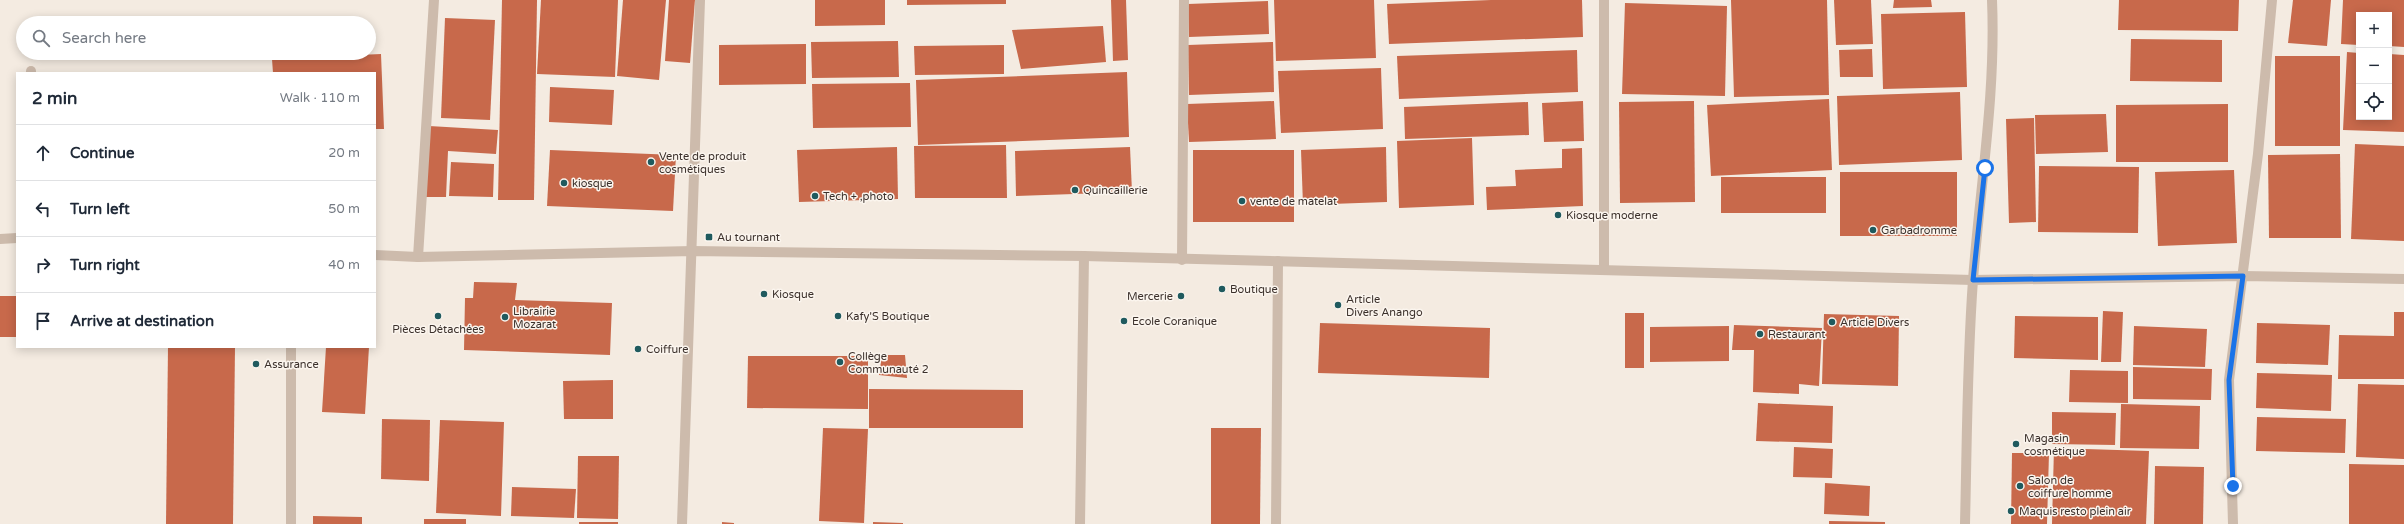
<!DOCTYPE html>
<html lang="en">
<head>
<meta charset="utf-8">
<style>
	body { margin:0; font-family:"Varela Round",sans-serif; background:#f2f2f3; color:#1f2937 }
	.controls { position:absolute; right:12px; top:12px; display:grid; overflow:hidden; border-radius:0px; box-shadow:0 2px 10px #0003 }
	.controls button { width:36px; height:36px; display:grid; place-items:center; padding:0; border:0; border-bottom:1px solid #e0e1e3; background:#fff; color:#1f2937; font:20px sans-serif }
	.stop { position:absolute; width:12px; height:12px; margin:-9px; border:3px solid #1a73e8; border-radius:50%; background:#fff }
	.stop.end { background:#1a73e8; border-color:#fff; box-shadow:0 1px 4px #0008 }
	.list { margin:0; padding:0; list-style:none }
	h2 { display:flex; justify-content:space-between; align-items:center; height:52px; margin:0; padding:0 16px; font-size:17px }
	h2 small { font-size:13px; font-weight:400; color:#747a83 }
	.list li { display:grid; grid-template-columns:26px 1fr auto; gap:12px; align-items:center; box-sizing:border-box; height:56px; padding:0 16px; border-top:1px solid #e0e1e3 }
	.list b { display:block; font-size:15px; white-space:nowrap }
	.list em { font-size:13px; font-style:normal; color:#747a83 }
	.icon { flex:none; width:22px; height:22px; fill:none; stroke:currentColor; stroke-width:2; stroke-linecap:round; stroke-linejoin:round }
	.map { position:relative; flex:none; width:2404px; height:524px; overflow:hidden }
	.search { position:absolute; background:#fff; box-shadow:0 2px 10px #0003; left:16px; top:16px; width:360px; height:44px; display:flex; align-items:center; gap:10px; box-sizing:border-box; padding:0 14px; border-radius:22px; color:#747a83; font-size:15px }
	.panel { position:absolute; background:#fff; box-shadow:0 2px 10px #0003; left:16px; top:72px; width:360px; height:276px; border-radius:0px }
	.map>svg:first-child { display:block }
</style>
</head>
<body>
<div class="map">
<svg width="2404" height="524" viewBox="0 0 2404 524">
	<rect width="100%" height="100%" fill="#f4ebe1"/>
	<g fill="#c8694b">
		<path d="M502,0H537L534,200H498Z"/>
		<path d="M541,0H618L615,77L537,74Z"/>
		<path d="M623,0H666L659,80L617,76Z"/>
		<path d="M669,0H695L690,63L665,61Z"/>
		<path d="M815,0H885V25L815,26Z"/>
		<path d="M907,0H1006V4L907,5Z"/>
		<path d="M1111,0H1126L1128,60L1113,61Z"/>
		<path d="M1274,0H1374L1376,58L1276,61Z"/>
		<path d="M1491,0H1582L1583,37L1389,44L1387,4Z"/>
		<path d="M1731,0H1827L1829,95L1734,97Z"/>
		<path d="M1834,0H1871L1873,44L1836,45Z"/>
		<path d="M1894,0H1931L1932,7L1893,8Z"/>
		<path d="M2119,0H2239L2238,31L2118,30Z"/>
		<path d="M2293,0H2331L2327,46L2288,43Z"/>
		<path d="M2343,0H2404V47L2389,46V15H2359V45L2341,44Z"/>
		<path d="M1268,1L1269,34L1189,37L1188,4Z"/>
		<path d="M1625,3L1727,6L1725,96L1622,94Z"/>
		<path d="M1965,12L1967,87L1883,89L1881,14Z"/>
		<path d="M445,18L495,20L490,120L441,118Z"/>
		<path d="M1103,26L1106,62L1021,69L1012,30Z"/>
		<path d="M2131,39L2222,40V82L2130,81Z"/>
		<path d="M898,41L899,77L812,78L811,42Z"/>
		<path d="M1273,42L1274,92L1189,95L1188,45Z"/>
		<path d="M806,44V84L719,85V45Z"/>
		<path d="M1004,45V74L915,75L914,46Z"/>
		<path d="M1872,49L1873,77H1840L1839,50Z"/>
		<path d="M1577,50L1578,92L1399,99L1397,56Z"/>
		<path d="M2347,52L2359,53V117H2389V54L2404,55V132L2343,130Z"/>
		<path d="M381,54L384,129H375V73H273L272,59Z"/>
		<rect x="2275" y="56" width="65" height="90"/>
		<path d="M1381,68L1383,129L1281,133L1278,71Z"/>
		<path d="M1127,72L1129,137L918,145L916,80Z"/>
		<path d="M910,83L911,127L813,128L812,84Z"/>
		<path d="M550,87L614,90L612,125L549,122Z"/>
		<path d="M1960,92L1962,160L1839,165L1837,96Z"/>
		<path d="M1829,99L1832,170L1711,176L1707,105Z"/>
		<path d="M1274,101L1276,139L1189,142L1187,104Z"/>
		<path d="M1583,101L1584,141L1544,142L1542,103Z"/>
		<path d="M1694,101L1695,202L1620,203L1619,102Z"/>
		<path d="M1528,102L1529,135L1405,139L1404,107Z"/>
		<path d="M2228,104V162H2116V105Z"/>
		<path d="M2106,114L2108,152L2036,154L2035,115Z"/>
		<path d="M2034,118L2036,222L2009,223L2006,119Z"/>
		<path d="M429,126L498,130L496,154L448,151L446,197H426Z"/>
		<path d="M1472,138L1474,205L1399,208L1397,141Z"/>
		<path d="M2355,144L2404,146V241L2351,239Z"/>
		<path d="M1006,145L1007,198H915L914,146Z"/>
		<path d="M897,147L898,199L799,202L797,150Z"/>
		<path d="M1130,147L1132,192L1016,196L1015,151Z"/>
		<path d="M1386,147L1387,202L1303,205L1301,150Z"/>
		<path d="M1582,148L1583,206L1487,210L1486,187L1516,186L1515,170L1562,168V149Z"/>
		<path d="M550,150L676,155L673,211L547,206Z"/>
		<rect x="1193" y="150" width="101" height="72"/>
		<path d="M2340,154L2341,238H2269L2268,155Z"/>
		<path d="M451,162L494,164L493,197L449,196Z"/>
		<path d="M2039,166L2139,167L2138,233L2038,232Z"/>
		<path d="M2234,170L2237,243L2158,246L2155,172Z"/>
		<rect x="1840" y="172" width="117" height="64"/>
		<rect x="1721" y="177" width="105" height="36"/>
		<path d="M474,282L517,283L515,300L612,303L610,355L464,350L465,298H473Z"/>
		<rect x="0" y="296" width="17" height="41"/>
		<path d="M2103,311L2123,312L2121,362H2101Z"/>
		<path d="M2394,312H2404V379H2338L2339,335L2394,336Z"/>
		<rect x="1625" y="313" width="19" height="55"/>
		<path d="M1824,314L1899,316L1898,386L1822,384Z"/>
		<path d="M2015,316L2098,317V360L2014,358Z"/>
		<path d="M1320,323L1490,328L1489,378L1318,373Z"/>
		<path d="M2257,323L2330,325L2328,365L2256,363Z"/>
		<path d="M1734,325L1822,328L1819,386L1799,384V394L1753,392L1754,350H1732Z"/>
		<path d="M1729,326V361L1650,362V327Z"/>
		<path d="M2134,326L2207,329L2205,367L2133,365Z"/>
		<path d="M168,347H235L233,524H166Z"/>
		<path d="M326,347H369L365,414L322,412Z"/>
		<path d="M882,355H905L907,378L879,375Z"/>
		<path d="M748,356H868V409L747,408Z"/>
		<path d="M2133,367L2212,369L2211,400L2133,399Z"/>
		<path d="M2070,370L2128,371V403L2069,402Z"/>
		<path d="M2257,373L2332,375L2331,411L2256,408Z"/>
		<path d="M613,380V419H564L563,381Z"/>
		<path d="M2358,384L2404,385V459L2356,457Z"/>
		<path d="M869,389L1023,390V428H869Z"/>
		<path d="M1758,403L1833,406L1832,443L1756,441Z"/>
		<path d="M2121,404L2200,406L2199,449L2120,448Z"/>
		<path d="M2052,412L2116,413L2115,445L2052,444Z"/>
		<path d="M2257,417L2346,419L2345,453L2256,451Z"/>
		<path d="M382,419L430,420L429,481L381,479Z"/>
		<path d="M440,420L504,422L501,516L436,513Z"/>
		<path d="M823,428L868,429L864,523L819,521Z"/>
		<path d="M1211,428H1261L1260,524H1211Z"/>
		<path d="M1794,447L1833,449L1832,478L1793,477Z"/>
		<path d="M2054,448L2149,451L2146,524H2052Z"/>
		<path d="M2012,453H2049L2047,524H2011Z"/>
		<path d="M578,456H619L618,519L577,518Z"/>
		<path d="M2349,464L2404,465V524H2349Z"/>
		<path d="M2155,466L2204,467L2203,524H2154Z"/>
		<path d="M1825,483L1870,486L1869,516L1824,514Z"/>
		<path d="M512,487L576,489L574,518L511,516Z"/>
		<path d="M313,516L362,517V524H313Z"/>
		<rect x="424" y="519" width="42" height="5"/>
		<path d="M1829,521L1885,522V524H1829Z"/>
		<rect x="579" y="522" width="39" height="2"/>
		<path d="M722,522L734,523V524H722Z"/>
		<path d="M873,522L903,523V524H873Z"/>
	</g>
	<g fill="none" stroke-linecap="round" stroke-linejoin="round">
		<g stroke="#cdbbac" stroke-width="10">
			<path d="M1604,0V270"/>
			<path d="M31,71V73"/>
			<path d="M0,239L17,238"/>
			<path d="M375,255L418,257L693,251L1084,256L1973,280L2243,276L2404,279"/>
			<path d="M418,257L434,0"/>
			<path d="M1182,260L1184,0"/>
			<path d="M291,347V524"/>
			<path d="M682,524L700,0"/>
			<path d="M1080,524L1084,256"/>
			<path d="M1276,524L1278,261"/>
			<path d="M1965,524C1967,443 1967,361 1973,280C1980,186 1996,94 1992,0"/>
			<path d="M2233,524L2229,380L2258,154L2272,0"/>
		</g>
	</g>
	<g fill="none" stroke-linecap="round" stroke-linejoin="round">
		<path stroke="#1a73e8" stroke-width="5" d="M1985,168L1973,280L2243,276L2229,380L2233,486"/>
	</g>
	<g fill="#1f5a5e" stroke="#fbf5ee" stroke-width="1.5">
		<circle cx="651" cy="162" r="4"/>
		<circle cx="564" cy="183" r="4"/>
		<circle cx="1075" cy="190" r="4"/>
		<circle cx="815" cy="196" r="4"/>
		<circle cx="1242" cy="201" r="4"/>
		<circle cx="1558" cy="215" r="4"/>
		<circle cx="1873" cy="230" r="4"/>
		<rect x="705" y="233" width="8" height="8" rx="2"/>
		<circle cx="1222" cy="289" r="4"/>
		<circle cx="764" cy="294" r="4"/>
		<circle cx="1181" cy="296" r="4"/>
		<circle cx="1338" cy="305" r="4"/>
		<circle cx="438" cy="316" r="4"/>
		<circle cx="838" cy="316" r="4"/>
		<circle cx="505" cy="317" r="4"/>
		<circle cx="1124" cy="321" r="4"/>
		<circle cx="1832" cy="322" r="4"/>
		<circle cx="1760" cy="334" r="4"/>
		<circle cx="638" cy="349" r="4"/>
		<circle cx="840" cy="362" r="4"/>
		<circle cx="256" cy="364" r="4"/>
		<circle cx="2016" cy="444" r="4"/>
		<circle cx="2020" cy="486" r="4"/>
		<circle cx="2011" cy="511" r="4"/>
	</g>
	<g text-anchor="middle" stroke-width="3" stroke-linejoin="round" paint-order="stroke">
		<g font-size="11" fill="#3b302b" stroke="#fbf5ee" text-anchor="start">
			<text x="659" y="160">Vente de produit<tspan x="659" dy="13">cosmétiques</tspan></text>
			<text x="572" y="187">kiosque</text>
			<text x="1083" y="194">Quincaillerie</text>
			<text x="823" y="200">Tech + ,photo</text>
			<text x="1250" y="205">vente de matelat</text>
			<text x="1566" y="219">Kiosque moderne</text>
			<text x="1881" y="234">Garbadromme</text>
			<text x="717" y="241">Au tournant</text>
			<text x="1230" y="293">Boutique</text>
			<text x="772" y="298">Kiosque</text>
			<text x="1173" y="300" text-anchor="end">Mercerie</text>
			<text x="1346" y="303">Article<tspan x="1346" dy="13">Divers Anango</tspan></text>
			<text x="513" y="315">Librairie<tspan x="513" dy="13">Mozarat</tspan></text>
			<text x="846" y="320">Kafy'S Boutique</text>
			<text x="1132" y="325">Ecole Coranique</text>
			<text x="1840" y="326">Article Divers</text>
			<text x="438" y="333" text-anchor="middle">Pièces Détachées</text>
			<text x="1768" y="338">Restaurant</text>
			<text x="646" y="353">Coiffure</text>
			<text x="848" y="360">Collège<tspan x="848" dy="13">Communauté 2</tspan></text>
			<text x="264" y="368">Assurance</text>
			<text x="2024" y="442">Magasin<tspan x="2024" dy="13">cosmétique</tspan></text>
			<text x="2028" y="484">Salon de<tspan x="2028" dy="13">coiffure homme</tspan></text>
			<text x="2019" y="515">Maquis resto plein air</text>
		</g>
	</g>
</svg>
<div class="controls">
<button>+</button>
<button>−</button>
<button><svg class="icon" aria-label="locate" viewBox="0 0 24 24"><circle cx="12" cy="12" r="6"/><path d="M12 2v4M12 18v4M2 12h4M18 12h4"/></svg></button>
</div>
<div class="stop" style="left:1985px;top:168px"></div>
<div class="stop end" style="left:2233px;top:486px"></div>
<div class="search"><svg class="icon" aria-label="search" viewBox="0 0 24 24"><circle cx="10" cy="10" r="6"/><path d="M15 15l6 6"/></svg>Search here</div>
<section class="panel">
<h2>2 min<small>Walk · 110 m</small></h2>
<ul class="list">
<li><svg class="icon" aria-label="ahead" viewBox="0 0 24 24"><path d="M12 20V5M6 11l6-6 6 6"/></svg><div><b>Continue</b></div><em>20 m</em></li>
<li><svg class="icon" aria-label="left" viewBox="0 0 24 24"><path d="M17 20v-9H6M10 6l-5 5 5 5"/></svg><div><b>Turn left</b></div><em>50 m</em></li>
<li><svg class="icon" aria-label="right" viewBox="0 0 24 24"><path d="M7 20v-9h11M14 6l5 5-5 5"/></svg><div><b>Turn right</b></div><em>40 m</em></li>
<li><svg class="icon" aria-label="arrive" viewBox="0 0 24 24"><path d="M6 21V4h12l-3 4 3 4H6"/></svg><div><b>Arrive at destination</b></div></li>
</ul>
</section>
</div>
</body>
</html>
